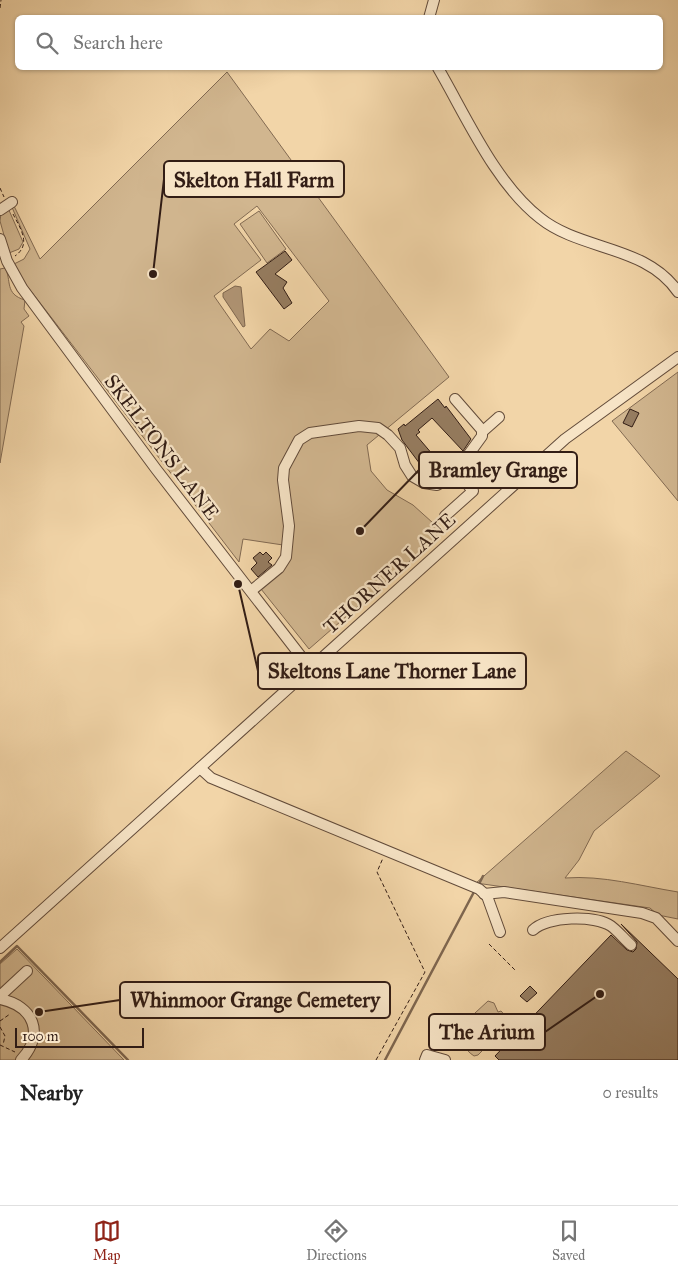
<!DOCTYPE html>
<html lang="en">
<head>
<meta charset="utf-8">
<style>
	body { margin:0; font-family:"IM FELL Great Primer",serif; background:#f6f6f6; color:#222 }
	.scale { position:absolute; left:15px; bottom:12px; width:129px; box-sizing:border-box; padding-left:5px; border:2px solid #321d15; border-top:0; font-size:14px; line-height:18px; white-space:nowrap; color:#321d15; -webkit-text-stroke:4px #f7e4c6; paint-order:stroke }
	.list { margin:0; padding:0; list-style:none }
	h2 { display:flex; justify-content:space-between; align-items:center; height:65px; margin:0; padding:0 20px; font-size:21px }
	h2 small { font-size:16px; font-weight:400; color:#767676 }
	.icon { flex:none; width:28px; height:28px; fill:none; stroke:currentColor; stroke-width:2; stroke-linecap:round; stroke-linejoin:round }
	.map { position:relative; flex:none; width:678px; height:1060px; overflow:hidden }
	.search { position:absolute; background:#fff; box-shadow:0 1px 4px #0004; left:15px; right:15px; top:15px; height:55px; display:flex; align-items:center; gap:12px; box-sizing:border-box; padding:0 18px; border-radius:8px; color:#767676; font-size:19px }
	.sheet { height:145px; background:#fff }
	nav { display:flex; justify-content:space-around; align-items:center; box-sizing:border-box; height:70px; border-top:1px solid #e0e0e0; background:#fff; font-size:14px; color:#767676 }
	nav a { display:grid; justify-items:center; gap:2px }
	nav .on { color:#8f2418 }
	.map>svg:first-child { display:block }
</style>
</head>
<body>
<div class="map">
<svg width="678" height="1060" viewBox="0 0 678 1060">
	<rect width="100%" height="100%" fill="#f2d5a8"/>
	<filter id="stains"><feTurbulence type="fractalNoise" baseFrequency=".004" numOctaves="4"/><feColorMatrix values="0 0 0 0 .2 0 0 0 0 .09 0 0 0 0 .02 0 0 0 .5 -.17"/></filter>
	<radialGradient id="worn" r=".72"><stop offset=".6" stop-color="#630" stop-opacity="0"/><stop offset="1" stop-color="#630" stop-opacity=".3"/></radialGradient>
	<g fill="#d1b68f" stroke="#826a52" fill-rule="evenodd">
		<path d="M227,72L449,377L367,445L371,471L387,490L413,505L443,532L309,649L261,589L281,556L283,545L243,539L239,562L21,278L14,264L24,259L30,249L11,205L13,204L40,259ZM257,206L329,301L289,341L270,329L251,349L214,296L261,260L234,224Z"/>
		<path d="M8,208L23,242L19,249L9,253L0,221L1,213Z"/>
		<path d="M259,211L286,249L267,263L240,224Z"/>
		<path d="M5,268C12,280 4,294 25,300L24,309L29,316L21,322L24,326L0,463V269Z"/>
		<path d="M678,372V501L612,421Z"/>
		<path d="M626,751L660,776L594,831L579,860L565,878C602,875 641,886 678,892V919L658,915L650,908L476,883Z"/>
		<path d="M17,949L124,1060H0V964Z"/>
		<path d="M488,1001L494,1003L498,1012L501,1011C506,1016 508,1020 506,1027L478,1055L474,1056C463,1049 459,1037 462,1025Z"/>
	</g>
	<path fill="#b19676" stroke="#7e664f" d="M235,286L241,287L245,326L243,327L223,297V293Z"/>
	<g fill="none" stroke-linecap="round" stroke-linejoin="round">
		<g stroke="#7e664f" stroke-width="2.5">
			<path d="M478,886L483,876"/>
			<path d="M0,962L17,946L128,1060"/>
			<path d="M385,1060L475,890"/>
		</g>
	</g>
	<g fill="#967d61" stroke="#321d15">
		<path d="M285,251L292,260L275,274L287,282L283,288L292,303L284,309L256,272Z"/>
		<path d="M438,399L445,408L446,406L471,439L463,451L432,418L418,430L420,432L416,435L445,469L435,478L420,464L402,440L398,429L404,424L405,426Z"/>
		<path d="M630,409L639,413L632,427L623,423Z"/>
		<path d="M260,552L263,555L266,552L272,558L268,562L272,565L258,577L251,569L257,563L253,558Z"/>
		<path d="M621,924L678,979V1060H499L495,1056L611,935L627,950L633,952L636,949L637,942Z"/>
		<path d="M530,986L537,993L527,1002L520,996Z"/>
	</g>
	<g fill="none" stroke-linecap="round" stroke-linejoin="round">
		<defs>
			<g id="minor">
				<path d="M429,18L434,0"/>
				<path d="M438,68C466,116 495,183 540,218C581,251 646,245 678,292"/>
				<path d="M0,210L12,202"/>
				<path d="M0,239L7,261L22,288L156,469L310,668"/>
				<path d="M482,432L499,417"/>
				<path d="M445,516L473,491L457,472"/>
				<path d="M251,591L279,568L286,557L289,526L283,480L284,468L299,440L310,433L359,426L378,428L388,435L400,448L405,465L412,476L424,483L437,485L453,476L482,436V430L455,399"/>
				<path d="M200,768L211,778L479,889L487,896L500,932"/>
				<path d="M484,894L504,892L642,913L656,918L678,941"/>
				<path d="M533,930C547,916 595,915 611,926C618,931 624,939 631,945"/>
				<path d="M0,948L565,439L678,357"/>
				<path d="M0,996L27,971"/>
				<path d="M0,999C34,1006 45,1034 21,1060"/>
				<path d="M425,1060L427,1055L445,1060"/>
			</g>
		</defs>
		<use href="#minor" stroke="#624b3a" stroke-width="12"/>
		<g stroke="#321d15" stroke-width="1" stroke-dasharray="4 2.5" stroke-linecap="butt">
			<path d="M0,8L1,0"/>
			<path d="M0,188L4,197"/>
			<path d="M13,214C20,228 32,244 15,256"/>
			<path d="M489,944L516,971"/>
			<path d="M0,1021L10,1014"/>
			<path d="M0,1027L5,1036L3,1045"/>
			<path d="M0,1045L15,1052"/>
			<path d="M376,1060L425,972L377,872L383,858"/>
		</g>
		<use href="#minor" stroke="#f7e4c6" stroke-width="10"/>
	</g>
	<g text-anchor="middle" stroke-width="4.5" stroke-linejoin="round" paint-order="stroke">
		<g font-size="20" fill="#321d15" stroke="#f7e4c6">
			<text transform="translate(162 447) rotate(53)" y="7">SKELTONS LANE</text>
			<text transform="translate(389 573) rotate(-42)" y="7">THORNER LANE</text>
		</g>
	</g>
	<path fill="none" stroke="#321d15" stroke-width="2" d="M153 274L164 179M360 531L419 470M238 584L258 671M39 1012L120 1000M600 994L545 1032"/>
	<g fill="#321d15" stroke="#f7e4c6" stroke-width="2">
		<circle cx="153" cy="274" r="5"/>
		<circle cx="360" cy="531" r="5"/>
		<circle cx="238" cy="584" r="5"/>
		<circle cx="39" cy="1012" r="5"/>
		<circle cx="600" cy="994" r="5"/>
	</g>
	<g fill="#f7e4c6" stroke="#321d15" stroke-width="2">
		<rect x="164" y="161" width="180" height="36" rx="5"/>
		<rect x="419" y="452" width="158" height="36" rx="5"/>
		<rect x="258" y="653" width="268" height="36" rx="5"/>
		<rect x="120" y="982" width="270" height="36" rx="5"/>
		<rect x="429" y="1014" width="116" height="36" rx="5"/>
	</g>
	<g font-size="21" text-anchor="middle" font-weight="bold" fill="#321d15">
		<text x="254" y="187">Skelton Hall Farm</text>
		<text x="498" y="477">Bramley Grange</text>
		<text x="392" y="678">Skeltons Lane Thorner Lane</text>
		<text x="255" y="1007">Whinmoor Grange Cemetery</text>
		<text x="487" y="1039">The Arium</text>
	</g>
	<rect width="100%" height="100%" filter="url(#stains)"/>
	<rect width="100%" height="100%" fill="url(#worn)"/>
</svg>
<div class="scale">100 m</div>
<div class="search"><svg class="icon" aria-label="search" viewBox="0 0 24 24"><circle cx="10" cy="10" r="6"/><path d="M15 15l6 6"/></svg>Search here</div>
</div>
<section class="sheet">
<h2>Nearby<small>0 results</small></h2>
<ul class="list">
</ul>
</section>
<nav>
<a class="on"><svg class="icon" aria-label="map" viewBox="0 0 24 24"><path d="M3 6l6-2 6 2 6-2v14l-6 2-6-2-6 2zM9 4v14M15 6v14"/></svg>Map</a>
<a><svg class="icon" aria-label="directions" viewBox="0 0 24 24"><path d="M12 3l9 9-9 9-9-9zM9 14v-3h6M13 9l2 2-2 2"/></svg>Directions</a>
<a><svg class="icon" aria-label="saved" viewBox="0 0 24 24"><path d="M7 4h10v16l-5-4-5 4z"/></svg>Saved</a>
</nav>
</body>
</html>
